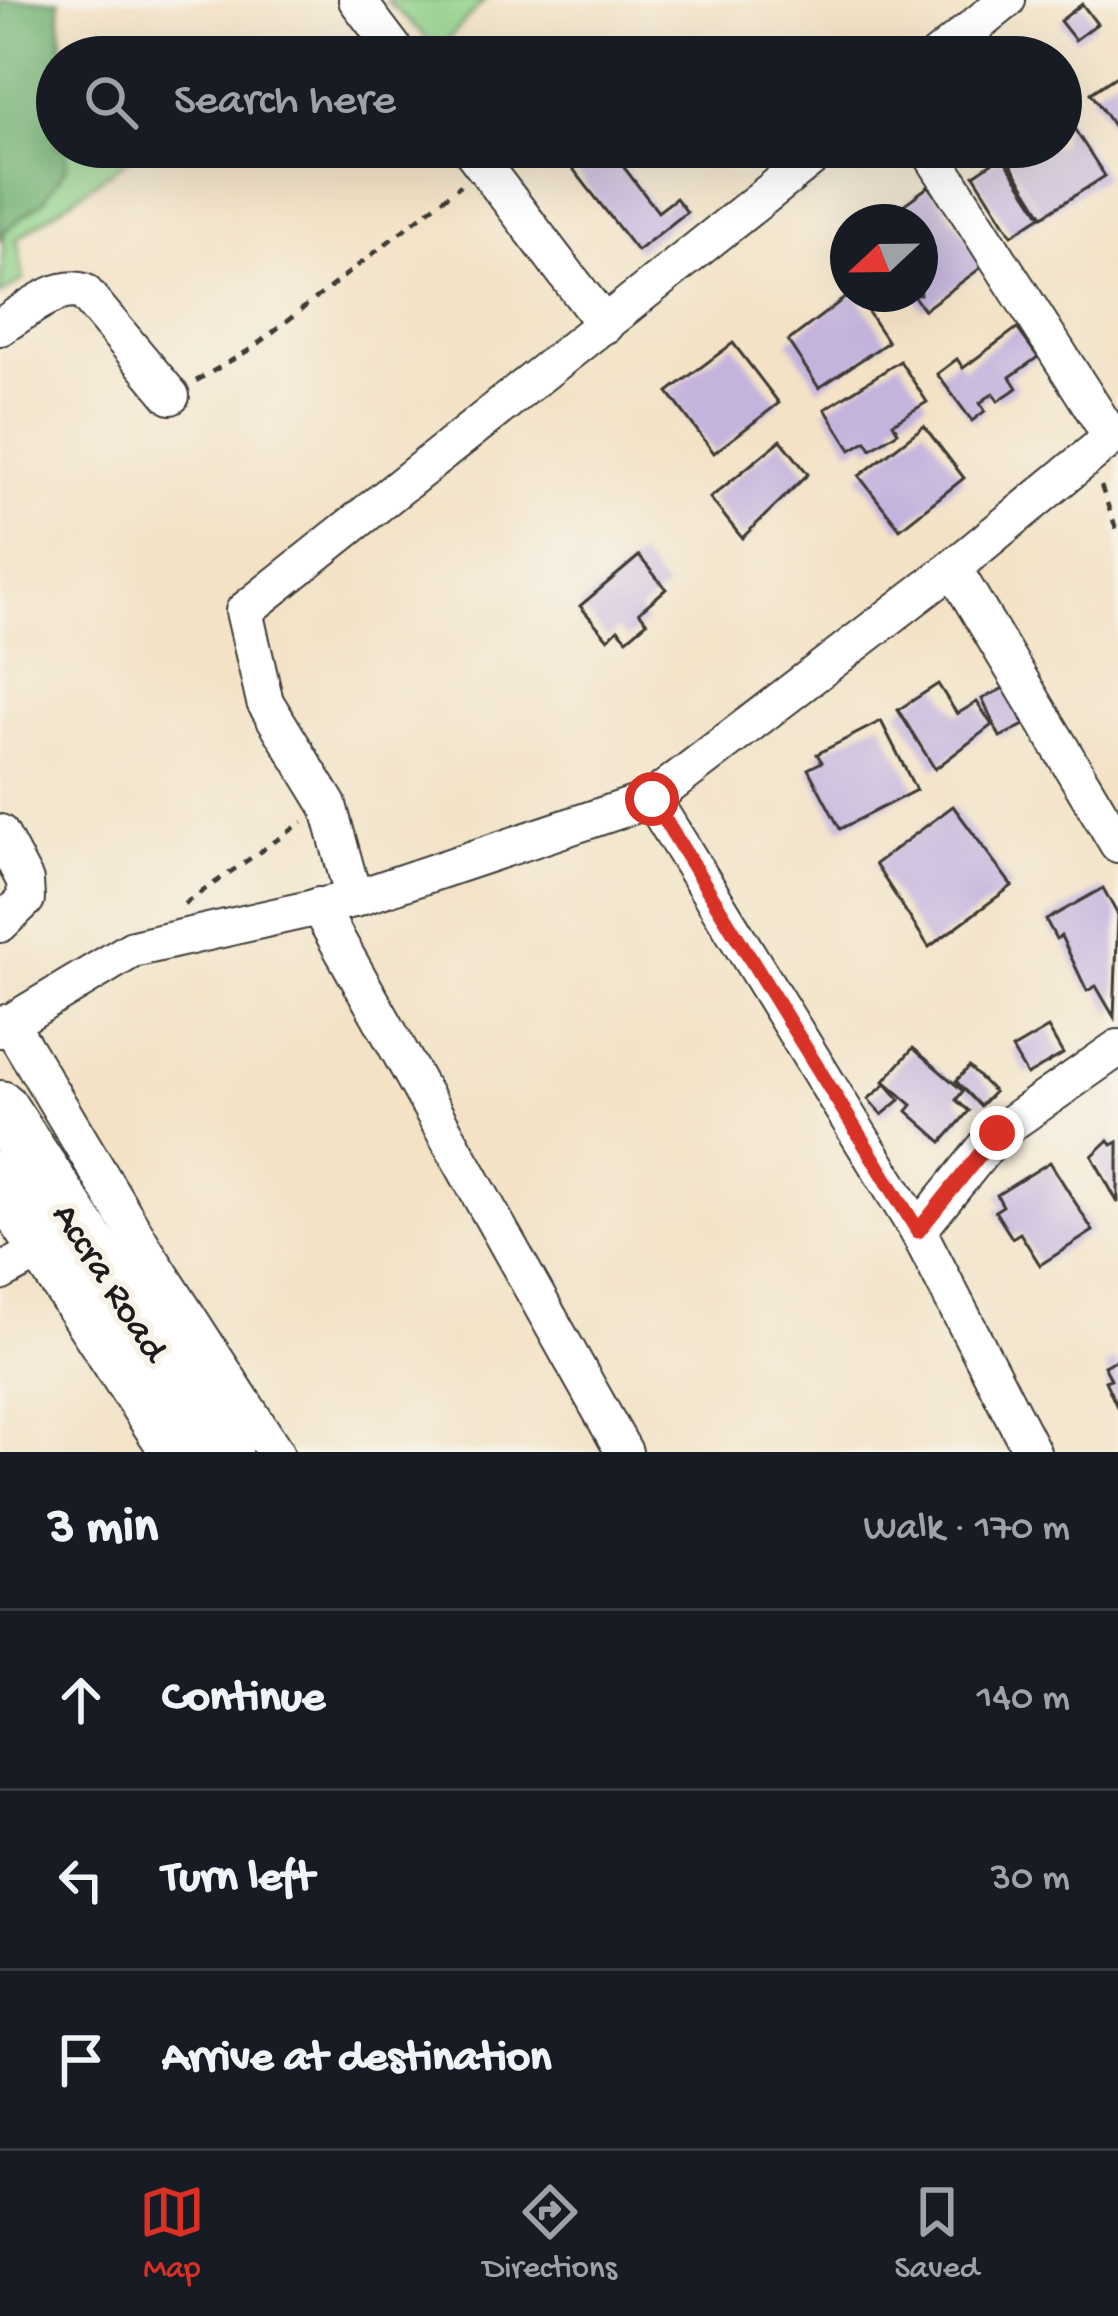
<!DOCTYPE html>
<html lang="en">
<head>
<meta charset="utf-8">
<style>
	body { margin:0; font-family:"Gochi Hand",sans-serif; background:#242831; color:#f1f3f6 }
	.compass { position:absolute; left:830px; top:204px; width:108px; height:108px; border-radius:50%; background:#171b24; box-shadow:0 12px 48px #0002; rotate:248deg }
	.stop { position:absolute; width:36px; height:36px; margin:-27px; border:9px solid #d93025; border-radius:50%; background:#fff }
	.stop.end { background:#d93025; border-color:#fff; box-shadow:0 3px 12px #0008 }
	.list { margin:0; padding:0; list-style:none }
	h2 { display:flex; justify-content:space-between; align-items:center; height:156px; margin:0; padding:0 48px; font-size:51px }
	h2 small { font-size:39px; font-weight:400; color:#9ea1a6 }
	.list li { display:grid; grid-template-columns:78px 1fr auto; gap:36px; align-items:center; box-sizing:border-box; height:180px; padding:0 48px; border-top:3px solid #363941 }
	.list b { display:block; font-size:45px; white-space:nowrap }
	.list em { font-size:39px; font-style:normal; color:#9ea1a6 }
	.icon { flex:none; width:66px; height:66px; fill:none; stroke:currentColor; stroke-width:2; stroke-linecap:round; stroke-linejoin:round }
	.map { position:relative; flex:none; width:1118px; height:1452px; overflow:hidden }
	.search { position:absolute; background:#171b24; box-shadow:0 12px 48px #0002; left:36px; right:36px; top:36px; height:132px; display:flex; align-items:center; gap:30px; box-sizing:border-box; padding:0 42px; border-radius:66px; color:#9ea1a6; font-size:45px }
	.sheet { height:696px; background:#171b24 }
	nav { display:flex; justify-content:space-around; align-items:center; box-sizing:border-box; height:168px; border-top:3px solid #363941; background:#171b24; font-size:33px; color:#9ea1a6 }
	nav a { display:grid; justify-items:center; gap:6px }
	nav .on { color:#d93025 }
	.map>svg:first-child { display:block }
</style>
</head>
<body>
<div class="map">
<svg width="1118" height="1452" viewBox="0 0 1118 1452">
	<rect width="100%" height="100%" fill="#f7f3e8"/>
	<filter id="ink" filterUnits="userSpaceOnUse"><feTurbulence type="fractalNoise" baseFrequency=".00833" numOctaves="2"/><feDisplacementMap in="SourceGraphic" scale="24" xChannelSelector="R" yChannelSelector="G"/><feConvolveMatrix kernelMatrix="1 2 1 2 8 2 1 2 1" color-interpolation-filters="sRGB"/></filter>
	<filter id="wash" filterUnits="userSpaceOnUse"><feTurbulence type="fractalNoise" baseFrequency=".004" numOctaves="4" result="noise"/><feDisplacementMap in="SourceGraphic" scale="48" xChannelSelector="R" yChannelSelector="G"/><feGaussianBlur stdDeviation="2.7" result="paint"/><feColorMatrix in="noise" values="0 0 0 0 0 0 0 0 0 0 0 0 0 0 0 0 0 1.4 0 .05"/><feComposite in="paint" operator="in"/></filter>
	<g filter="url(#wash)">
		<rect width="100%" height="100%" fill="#f3e2c6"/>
		<g fill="#8fd189" stroke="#567652" stroke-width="3">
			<path d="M386,0H485L439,49Z"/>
			<path d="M64,147H120L130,158L17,239L24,279L0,295L4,232L44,200L67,166Z"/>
		</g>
		<path fill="#73b375" stroke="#486848" stroke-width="3" d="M0,0H59L63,57H57V147H64L67,166L44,200L4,231L0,242Z"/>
		<g id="blocks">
			<g fill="#c4b3dd">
				<path d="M1082,4L1097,24L1075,40L1060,21Z"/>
				<path d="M1118,75V133L1091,93Z"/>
				<path d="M1064,113L1105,176L1043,216L1003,152L1012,147H1061Z"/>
				<path d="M556,147H629L616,157L658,212L676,198L687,212L637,251Z"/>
				<path d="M1002,156L1041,216L1012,235L974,175Z"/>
				<path d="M929,186L986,264L924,310L912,294H920V222H880Z"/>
				<path d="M850,294H856L888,342L819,388L788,341Z"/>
				<path d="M1017,328L1038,357L1010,377L1017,388L998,401L993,393L980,403L985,411L972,421L937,374L957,359L963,368Z"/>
				<path d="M733,343L779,403L714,453L668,392Z"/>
				<path d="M900,361L927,402L893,423L898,432L871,449L866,441L851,450L825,409Z"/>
				<path d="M924,426L964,478L900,529L859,476Z"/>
				<path d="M781,440L808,474L742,538L710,498Z"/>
				<path d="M639,556L666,589L639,612L647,622L627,639L618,629L608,639L580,606Z"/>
				<path d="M938,684L957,714L977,702L992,725L935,769L898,710Z"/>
				<path d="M1006,687L1024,725L1000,737L982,699Z"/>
				<path d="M881,721L916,790L840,829L808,769L822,762L817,754Z"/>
				<path d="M953,806L1012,886L929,947L875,864Z"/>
				<path d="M1103,888L1118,915L1114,1017L1096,986L1087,991L1061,936L1056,939L1046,920Z"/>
				<path d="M1048,1028L1063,1054L1027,1075L1012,1049Z"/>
				<path d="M913,1048L963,1091L956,1100L969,1111L942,1142L907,1111L912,1105L884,1081Z"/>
				<path d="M969,1067L994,1092L980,1106L956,1081Z"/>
				<path d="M886,1084L900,1100L882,1115L868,1099Z"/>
				<path d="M1109,1140L1112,1145L1118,1142V1203L1092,1156Z"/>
				<path d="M1050,1162L1093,1231L1040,1265L1020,1233L1012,1238L995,1211L1003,1206L997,1195Z"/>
				<path d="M1118,1359V1409L1105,1381L1111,1379L1104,1366Z"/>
			</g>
		</g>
	</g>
	<g filter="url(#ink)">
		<use href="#blocks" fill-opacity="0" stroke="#3c3a36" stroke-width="3"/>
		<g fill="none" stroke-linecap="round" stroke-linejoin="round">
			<defs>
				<g id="minor">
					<path d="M357,0L400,57"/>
					<path d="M937,57L1007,0"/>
					<path d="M469,147L605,325"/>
					<path d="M927,147L1112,438"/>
					<path d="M0,327C23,313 57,283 84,292L171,396"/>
					<path d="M953,568L1118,844"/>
					<path d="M652,799L918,1231L1032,1452"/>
					<path d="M0,833L25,881L26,899L0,924"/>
					<path d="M354,899L328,805L265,702L244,611L826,147"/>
					<path d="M318,906L624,1452"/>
					<path d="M9,1022L146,1252L275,1452"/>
					<path d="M0,1029L133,949L354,899L652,799L953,568L1118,432"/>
					<path d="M918,1231L997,1133L1118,1048"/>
					<path d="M0,1273L46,1248"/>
				</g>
				<g id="highway">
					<path d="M0,1108L225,1452"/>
					<path d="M0,1178L179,1452"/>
				</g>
			</defs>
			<use href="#minor" stroke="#3c3a36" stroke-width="40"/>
			<use href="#highway" stroke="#3c3a36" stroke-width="58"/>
			<g stroke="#3c3a36" stroke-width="4.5" stroke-dasharray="9 9" stroke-linecap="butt">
				<path d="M196,381L251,349L461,185"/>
				<path d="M1101,486L1118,534"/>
				<path d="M184,904L303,822"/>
			</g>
			<use href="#minor" stroke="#fff" stroke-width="36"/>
			<use href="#highway" stroke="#fff" stroke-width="54"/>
		</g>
	</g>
	<g fill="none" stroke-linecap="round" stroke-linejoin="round" filter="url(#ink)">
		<path stroke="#d93025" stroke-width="15" d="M652,799L918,1231L997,1133"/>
	</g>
	<g text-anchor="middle" stroke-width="12" stroke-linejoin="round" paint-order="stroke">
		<g font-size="39" fill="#1c1c1c" stroke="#f7f3e8">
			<text transform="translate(113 1280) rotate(57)" y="14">Accra Road</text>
		</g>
	</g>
</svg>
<svg class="compass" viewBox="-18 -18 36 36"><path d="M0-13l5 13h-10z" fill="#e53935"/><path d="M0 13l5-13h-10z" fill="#9ea1a6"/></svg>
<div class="stop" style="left:652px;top:799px"></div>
<div class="stop end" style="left:997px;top:1133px"></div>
<div class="search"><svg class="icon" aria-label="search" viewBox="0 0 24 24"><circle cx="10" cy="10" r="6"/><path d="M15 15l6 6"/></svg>Search here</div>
</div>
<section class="sheet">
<h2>3 min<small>Walk · 170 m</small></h2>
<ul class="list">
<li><svg class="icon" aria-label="ahead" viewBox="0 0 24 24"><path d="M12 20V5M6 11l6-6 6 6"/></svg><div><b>Continue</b></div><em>140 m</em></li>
<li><svg class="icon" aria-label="left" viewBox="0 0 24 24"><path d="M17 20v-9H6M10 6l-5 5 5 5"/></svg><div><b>Turn left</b></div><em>30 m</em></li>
<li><svg class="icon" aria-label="arrive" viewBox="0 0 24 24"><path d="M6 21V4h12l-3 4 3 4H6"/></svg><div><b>Arrive at destination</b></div></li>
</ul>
</section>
<nav>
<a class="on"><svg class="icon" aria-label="map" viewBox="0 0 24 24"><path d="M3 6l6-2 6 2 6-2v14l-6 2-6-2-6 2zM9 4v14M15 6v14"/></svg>Map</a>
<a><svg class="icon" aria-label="directions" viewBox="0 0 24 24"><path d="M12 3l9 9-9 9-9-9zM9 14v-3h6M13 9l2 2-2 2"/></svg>Directions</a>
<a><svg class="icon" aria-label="saved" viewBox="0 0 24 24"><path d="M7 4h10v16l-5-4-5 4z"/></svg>Saved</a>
</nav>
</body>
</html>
